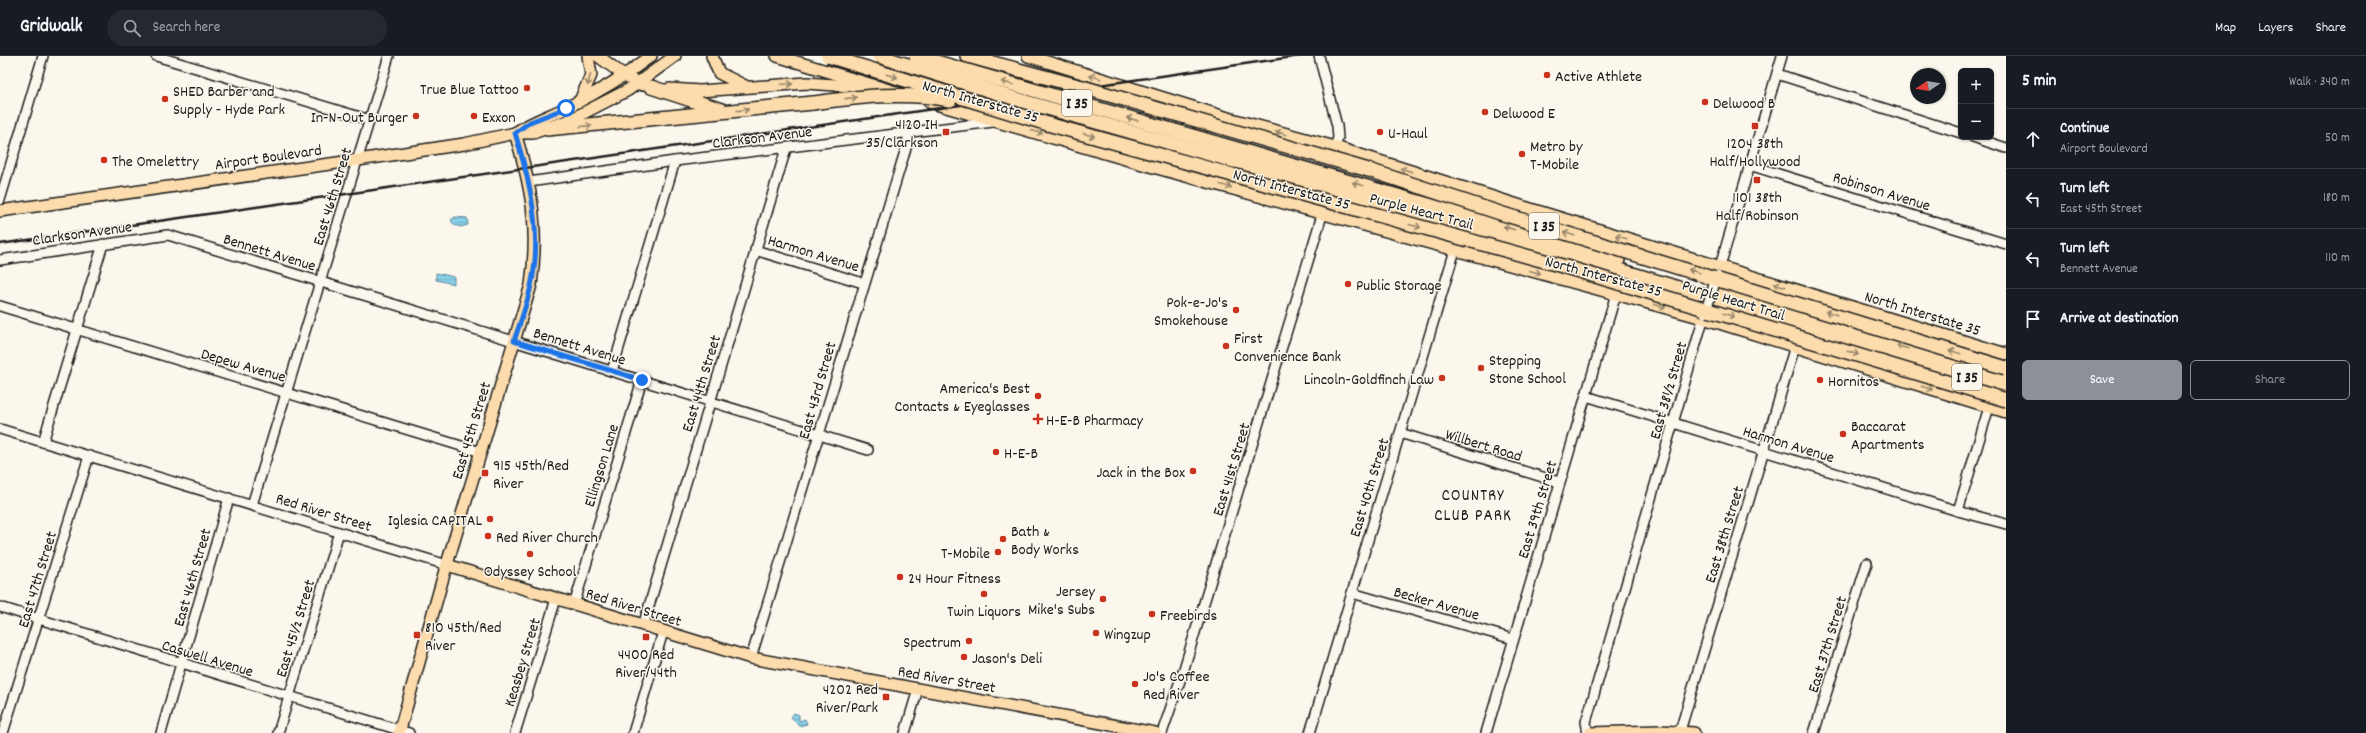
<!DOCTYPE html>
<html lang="en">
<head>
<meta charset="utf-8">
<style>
	body { margin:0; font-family:Dekko,sans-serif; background:#242831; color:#f1f3f6 }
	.controls { position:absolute; right:12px; top:12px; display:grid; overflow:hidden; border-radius:6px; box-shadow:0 1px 3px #0004 }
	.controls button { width:36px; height:36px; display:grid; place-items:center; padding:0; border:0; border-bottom:1px solid #363941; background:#171b24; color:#f1f3f6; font:20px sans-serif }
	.compass { position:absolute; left:1910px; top:12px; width:36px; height:36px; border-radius:50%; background:#171b24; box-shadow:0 1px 3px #0004; rotate:258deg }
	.stop { position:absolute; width:12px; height:12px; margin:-9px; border:3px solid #1a73e8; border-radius:50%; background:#fff }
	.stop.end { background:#1a73e8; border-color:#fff; box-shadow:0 1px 4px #0008 }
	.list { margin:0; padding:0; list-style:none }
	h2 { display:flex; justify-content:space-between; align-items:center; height:52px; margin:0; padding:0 16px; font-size:17px }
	h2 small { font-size:13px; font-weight:400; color:#9ea1a6 }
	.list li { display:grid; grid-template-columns:26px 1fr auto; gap:12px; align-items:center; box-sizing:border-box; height:60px; padding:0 16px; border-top:1px solid #363941 }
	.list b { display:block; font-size:15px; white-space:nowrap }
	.list p { margin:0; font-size:13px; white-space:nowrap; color:#9ea1a6 }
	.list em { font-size:13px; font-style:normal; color:#9ea1a6 }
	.actions { display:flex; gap:8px; padding:12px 16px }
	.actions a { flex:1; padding:9px 0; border:1px solid #8c9099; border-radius:6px; text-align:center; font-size:14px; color:#8c9099 }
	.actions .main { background:#8c9099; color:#fff }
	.icon { flex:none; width:22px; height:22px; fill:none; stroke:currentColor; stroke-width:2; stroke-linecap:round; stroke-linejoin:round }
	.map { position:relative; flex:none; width:2006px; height:677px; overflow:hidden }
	header { display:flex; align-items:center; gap:24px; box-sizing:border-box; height:56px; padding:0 20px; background:#171b24; border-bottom:1px solid #363941 }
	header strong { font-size:19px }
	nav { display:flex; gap:22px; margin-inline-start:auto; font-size:14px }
	.search { width:280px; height:36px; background:#242831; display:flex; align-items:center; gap:10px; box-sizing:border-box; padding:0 14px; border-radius:22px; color:#9ea1a6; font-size:15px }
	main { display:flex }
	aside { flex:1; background:#171b24 }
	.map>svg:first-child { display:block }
</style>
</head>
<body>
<header>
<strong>Gridwalk</strong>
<div class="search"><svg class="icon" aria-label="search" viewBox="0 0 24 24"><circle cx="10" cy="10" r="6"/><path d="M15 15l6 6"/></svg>Search here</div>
<nav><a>Map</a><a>Layers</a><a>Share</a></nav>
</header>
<main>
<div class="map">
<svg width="2006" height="677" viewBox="0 0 2006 677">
	<defs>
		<pattern id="water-rules" width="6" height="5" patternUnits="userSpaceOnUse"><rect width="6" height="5" fill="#89d0ea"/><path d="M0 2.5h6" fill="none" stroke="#76b2c8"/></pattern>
	</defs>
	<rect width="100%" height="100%" fill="#fbf7ec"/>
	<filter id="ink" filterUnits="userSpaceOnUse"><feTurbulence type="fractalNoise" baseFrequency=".025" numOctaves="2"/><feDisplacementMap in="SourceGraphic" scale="8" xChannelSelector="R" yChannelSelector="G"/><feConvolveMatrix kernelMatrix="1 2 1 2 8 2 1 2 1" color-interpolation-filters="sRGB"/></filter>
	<g filter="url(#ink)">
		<g fill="url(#water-rules)" stroke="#5d8898">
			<path d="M455,161L467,162L468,169L461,171L454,169L451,164Z"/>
			<path d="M436,217L454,221V228L436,224Z"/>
			<path d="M794,657L799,659V665L805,663L807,668L799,670L791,661Z"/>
		</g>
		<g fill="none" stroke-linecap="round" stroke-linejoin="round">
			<defs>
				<g id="minor">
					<path d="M156,0L370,64"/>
					<path d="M1319,0L1337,70L1338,82L1335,91"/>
					<path d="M1777,18L1961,77"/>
					<path d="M1973,81L2006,92"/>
					<path d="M1749,109L2006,188"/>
					<path d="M1159,112L1175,55L1177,53"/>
					<path d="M1175,116L1191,58"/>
					<path d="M529,126L675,105L993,66"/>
					<path d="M0,144L43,0"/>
					<path d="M755,194L863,227"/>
					<path d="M0,204L168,179L868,394"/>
					<path d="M1718,217L1782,0"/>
					<path d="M0,250L481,396"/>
					<path d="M612,315L675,105"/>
					<path d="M1586,340L1958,455L2006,468"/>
					<path d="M0,373L447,509"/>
					<path d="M1400,377L1559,426"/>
					<path d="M43,386L103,188"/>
					<path d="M252,449L389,0"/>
					<path d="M1958,455L1989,351"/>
					<path d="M1352,537L1513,583"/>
					<path d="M574,549L642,324"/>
					<path d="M0,551L409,677"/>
					<path d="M643,570L786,93"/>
					<path d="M751,602L907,89L909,75"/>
					<path d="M1680,675L1795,290"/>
					<path d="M3,677L89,400"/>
					<path d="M161,677L229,442"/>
					<path d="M278,677L339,476"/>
					<path d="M515,677L556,543"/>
					<path d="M633,677L663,576"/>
					<path d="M905,677L918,633"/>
					<path d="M1162,677L1183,616L1323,156"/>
					<path d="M1310,677L1455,194"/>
					<path d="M1486,677L1616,238"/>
					<path d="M1588,677L1586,666L1705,257"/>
					<path d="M1814,677L1867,507"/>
				</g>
				<g id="major">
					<path d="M598,0L625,20L642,29"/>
					<path d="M712,0L719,17L745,30"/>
					<path d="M777,0L899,37"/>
					<path d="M1028,0L1228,62L1335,91L1524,151L2006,298"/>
					<path d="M669,33L700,35L806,27L865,31"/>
					<path d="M580,45L591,19L588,0"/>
					<path d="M929,46L1146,109L1703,262L2006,356"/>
					<path d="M515,77C532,65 550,60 568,51C597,37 625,20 651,0"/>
					<path d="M1137,99L1146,92L1156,57L1152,45"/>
					<path d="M1196,114L1191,107L1203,67L1210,63"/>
					<path d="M0,155L358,104L464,88L515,77H533L570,64L628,34L675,0"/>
					<path d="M447,509L751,602L1155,677"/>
					<path d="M399,677L444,518L531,229C539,171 532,133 515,77"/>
					<path d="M1590,677L1660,675L1694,677"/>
				</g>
				<g id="highway">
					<path d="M967,0L1082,31"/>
					<path d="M651,31L722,54"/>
					<path d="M547,73L813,47"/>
					<path d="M1237,93L1618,204"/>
					<path d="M1234,105L1623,215L2006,333"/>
					<path d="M1363,158L1403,179"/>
					<path d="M1719,235L2006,323"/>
				</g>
			</defs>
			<use href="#minor" stroke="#1c1c1c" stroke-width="12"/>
			<use href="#major" stroke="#1c1c1c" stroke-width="14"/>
			<use href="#highway" stroke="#1c1c1c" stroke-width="16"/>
			<use href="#minor" stroke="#fbf7ec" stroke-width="9"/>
			<use href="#major" stroke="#fcdcac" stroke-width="11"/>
			<use href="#highway" stroke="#fcdcac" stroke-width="13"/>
			<path stroke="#1c1c1c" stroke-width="2.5" d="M0,188L1300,0"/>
			<defs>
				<path id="minor-bridge" d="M1705,257L1717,220"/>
				<g id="highway-bridge">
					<path d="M828,0L1051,69L1559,209L2006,344"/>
					<path d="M879,0L1026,46L1234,105"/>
					<path d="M916,0L1237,93"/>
					<path d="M1082,31L1372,115L1503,158L2006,312"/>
					<path d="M813,47C859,41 904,35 950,44"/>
				</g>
			</defs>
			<use href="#minor-bridge" stroke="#1c1c1c" stroke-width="12" stroke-linecap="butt"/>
			<use href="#highway-bridge" stroke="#1c1c1c" stroke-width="16" stroke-linecap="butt"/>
			<use href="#minor-bridge" stroke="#fbf7ec" stroke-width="9"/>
			<use href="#highway-bridge" stroke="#fcdcac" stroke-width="13"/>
		</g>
		<defs><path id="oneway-shaft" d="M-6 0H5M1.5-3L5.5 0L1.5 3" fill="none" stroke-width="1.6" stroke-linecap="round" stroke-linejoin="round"/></defs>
		<g stroke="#97866b">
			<use href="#oneway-shaft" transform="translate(892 20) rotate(16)"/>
			<use href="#oneway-shaft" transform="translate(1095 21) rotate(-163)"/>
			<use href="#oneway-shaft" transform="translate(589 24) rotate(105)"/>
			<use href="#oneway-shaft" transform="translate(1007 27) rotate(-164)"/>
			<use href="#oneway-shaft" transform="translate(787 28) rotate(-3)"/>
			<use href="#oneway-shaft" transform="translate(851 42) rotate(-6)"/>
			<use href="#oneway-shaft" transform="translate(743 54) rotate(-6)"/>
			<use href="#oneway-shaft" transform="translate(1132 63) rotate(-164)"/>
			<use href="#oneway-shaft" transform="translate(586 70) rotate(-6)"/>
			<use href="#oneway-shaft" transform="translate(1037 76) rotate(17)"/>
			<use href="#oneway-shaft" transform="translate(1281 77) rotate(-164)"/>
			<use href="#oneway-shaft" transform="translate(1089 79) rotate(15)"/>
			<use href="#oneway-shaft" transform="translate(1406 114) rotate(-162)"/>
			<use href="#oneway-shaft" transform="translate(1358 128) rotate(-164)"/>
			<use href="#oneway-shaft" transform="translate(1226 130) rotate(15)"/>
			<use href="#oneway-shaft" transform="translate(1415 170) rotate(15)"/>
			<use href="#oneway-shaft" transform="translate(1509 172) rotate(-164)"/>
			<use href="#oneway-shaft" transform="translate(1569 178) rotate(-163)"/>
			<use href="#oneway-shaft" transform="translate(1621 181) rotate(-163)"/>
			<use href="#oneway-shaft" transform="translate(1694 215) rotate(-164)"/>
			<use href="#oneway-shaft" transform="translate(1535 216) rotate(15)"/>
			<use href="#oneway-shaft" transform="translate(1780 229) rotate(-163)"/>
			<use href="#oneway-shaft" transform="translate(1660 250) rotate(15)"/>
			<use href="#oneway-shaft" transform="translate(1831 257) rotate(-163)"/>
			<use href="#oneway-shaft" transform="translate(1729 259) rotate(17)"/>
			<use href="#oneway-shaft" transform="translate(1902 291) rotate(-163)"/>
			<use href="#oneway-shaft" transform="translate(1955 296) rotate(-163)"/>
			<use href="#oneway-shaft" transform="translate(1853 297) rotate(17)"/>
			<use href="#oneway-shaft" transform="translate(1927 332) rotate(17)"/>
		</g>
	</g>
	<g fill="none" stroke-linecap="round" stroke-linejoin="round" filter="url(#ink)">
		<path stroke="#1a73e8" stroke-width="5" d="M566,52L530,66L515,77C530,126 543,178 531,230C527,248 520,267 514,285L642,324"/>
	</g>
	<g fill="#c8321e" stroke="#fbf7ec" stroke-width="1.5">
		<circle cx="1547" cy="19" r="4"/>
		<circle cx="527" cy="32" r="4"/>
		<circle cx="165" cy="43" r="4"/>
		<circle cx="1705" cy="46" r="4"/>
		<circle cx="1485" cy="56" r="4"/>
		<circle cx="416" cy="60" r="4"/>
		<circle cx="474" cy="60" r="4"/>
		<rect x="1751" y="66" width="8" height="8" rx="2"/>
		<rect x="942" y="72" width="8" height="8" rx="2"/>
		<circle cx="1380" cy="76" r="4"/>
		<circle cx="1522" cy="98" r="4"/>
		<circle cx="104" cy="104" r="4"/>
		<rect x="1753" y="120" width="8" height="8" rx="2"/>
		<circle cx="1348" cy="228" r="4"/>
		<circle cx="1236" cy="254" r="4"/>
		<circle cx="1226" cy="290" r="4"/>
		<circle cx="1481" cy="312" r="4"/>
		<circle cx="1442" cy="322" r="4"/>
		<circle cx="1820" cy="324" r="4"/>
		<circle cx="1038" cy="340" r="4"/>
		<path d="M1036 357h4v4h4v4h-4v4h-4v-4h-4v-4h4z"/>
		<circle cx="1843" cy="378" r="4"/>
		<circle cx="996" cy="396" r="4"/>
		<circle cx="1193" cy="415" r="4"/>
		<rect x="481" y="413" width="8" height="8" rx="2"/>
		<circle cx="490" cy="463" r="4"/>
		<circle cx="488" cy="480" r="4"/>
		<circle cx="1003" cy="483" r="4"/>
		<circle cx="998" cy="496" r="4"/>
		<circle cx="530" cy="498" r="4"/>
		<circle cx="900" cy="521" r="4"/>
		<circle cx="984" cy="538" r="4"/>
		<circle cx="1103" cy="543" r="4"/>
		<circle cx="1152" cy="558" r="4"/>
		<circle cx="1096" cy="577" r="4"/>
		<rect x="413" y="575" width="8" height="8" rx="2"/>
		<rect x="642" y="577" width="8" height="8" rx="2"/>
		<circle cx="969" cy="585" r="4"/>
		<circle cx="964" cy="601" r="4"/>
		<circle cx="1135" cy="628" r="4"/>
		<rect x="882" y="637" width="8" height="8" rx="2"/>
	</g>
	<g text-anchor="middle" stroke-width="3" stroke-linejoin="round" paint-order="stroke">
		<g fill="#fbf7ec" stroke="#5f5e5a" stroke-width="1">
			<rect x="1062" y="34" width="30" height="26" rx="3"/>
			<rect x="1529" y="157" width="30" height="26" rx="3"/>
			<rect x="1952" y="308" width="30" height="26" rx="3"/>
		</g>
		<g font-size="15" font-weight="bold" fill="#1c1c1c">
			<text x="1077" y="52">I 35</text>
			<text x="1544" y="175">I 35</text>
			<text x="1967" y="326">I 35</text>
		</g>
		<g font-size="16" fill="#1c1c1c" stroke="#fbf7ec" text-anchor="start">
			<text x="1555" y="25">Active Athlete</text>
			<text x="519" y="38" text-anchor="end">True Blue Tattoo</text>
			<text x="173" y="40">SHED Barber and<tspan x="173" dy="18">Supply - Hyde Park</tspan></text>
			<text x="1713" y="52">Delwood B</text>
			<text x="1493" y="62">Delwood E</text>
			<text x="408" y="66" text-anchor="end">In-N-Out Burger</text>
			<text x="482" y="66">Exxon</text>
			<text x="938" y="73" text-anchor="end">4120 IH<tspan x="938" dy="18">35/Clarkson</tspan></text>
			<text x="1388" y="82">U-Haul</text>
			<text x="1755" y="92" text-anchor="middle">1204 38th<tspan x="1755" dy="18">Half/Hollywood</tspan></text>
			<text x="1530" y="95">Metro by<tspan x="1530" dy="18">T-Mobile</tspan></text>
			<text x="112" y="110">The Omelettry</text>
			<text x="1757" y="146" text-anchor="middle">1101 38th<tspan x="1757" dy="18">Half/Robinson</tspan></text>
			<text x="1356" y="234">Public Storage</text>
			<text x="1228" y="251" text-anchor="end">Pok-e-Jo's<tspan x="1228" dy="18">Smokehouse</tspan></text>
			<text x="1234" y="287">First<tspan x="1234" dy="18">Convenience Bank</tspan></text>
			<text x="1489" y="309">Stepping<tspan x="1489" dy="18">Stone School</tspan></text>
			<text x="1434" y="328" text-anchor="end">Lincoln-Goldfinch Law</text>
			<text x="1828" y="330">Hornitos</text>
			<text x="1030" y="337" text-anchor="end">America's Best<tspan x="1030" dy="18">Contacts &amp; Eyeglasses</tspan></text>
			<text x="1046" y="369">H-E-B Pharmacy</text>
			<text x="1851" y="375">Baccarat<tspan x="1851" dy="18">Apartments</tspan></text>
			<text x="1004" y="402">H-E-B</text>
			<text x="493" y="414">915 45th/Red<tspan x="493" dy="18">River</tspan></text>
			<text x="1185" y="421" text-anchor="end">Jack in the Box</text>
			<text x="482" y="469" text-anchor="end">Iglesia CAPITAL</text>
			<text x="1011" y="480">Bath &amp;<tspan x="1011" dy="18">Body Works</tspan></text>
			<text x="496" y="486">Red River Church</text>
			<text x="990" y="502" text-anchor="end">T-Mobile</text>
			<text x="530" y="520" text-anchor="middle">Odyssey School</text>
			<text x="908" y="527">24 Hour Fitness</text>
			<text x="1095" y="540" text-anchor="end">Jersey<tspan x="1095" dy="18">Mike's Subs</tspan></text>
			<text x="984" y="560" text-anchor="middle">Twin Liquors</text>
			<text x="1160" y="564">Freebirds</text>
			<text x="425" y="576">810 45th/Red<tspan x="425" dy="18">River</tspan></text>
			<text x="1104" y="583">Wingzup</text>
			<text x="961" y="591" text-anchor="end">Spectrum</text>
			<text x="646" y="603" text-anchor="middle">4400 Red<tspan x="646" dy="18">River/44th</tspan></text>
			<text x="972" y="607">Jason's Deli</text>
			<text x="1143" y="625">Jo's Coffee<tspan x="1143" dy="18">Red River</tspan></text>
			<text x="878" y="638" text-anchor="end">4202 Red<tspan x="878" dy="18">River/Park</tspan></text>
		</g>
		<g font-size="16" fill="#1c1c1c" stroke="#fbf7ec">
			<text transform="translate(981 44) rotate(16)" y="6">North Interstate 35</text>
			<text transform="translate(762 80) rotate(-7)" y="6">Clarkson Avenue</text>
			<text transform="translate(268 100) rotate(-8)" y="6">Airport Boulevard</text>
			<text transform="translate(1292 132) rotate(15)" y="6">North Interstate 35</text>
			<text transform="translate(1882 134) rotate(17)" y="6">Robinson Avenue</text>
			<text transform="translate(331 140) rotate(-73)" y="6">East 46th Street</text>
			<text transform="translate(1422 154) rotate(15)" y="6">Purple Heart Trail</text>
			<text transform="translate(82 176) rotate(-8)" y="6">Clarkson Avenue</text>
			<text transform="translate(270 195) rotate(17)" y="6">Bennett Avenue</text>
			<text transform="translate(814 196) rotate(17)" y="6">Harmon Avenue</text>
			<text transform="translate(1604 219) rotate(15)" y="6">North Interstate 35</text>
			<text transform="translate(1734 243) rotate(17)" y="6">Purple Heart Trail</text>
			<text transform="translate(1923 256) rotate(17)" y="6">North Interstate 35</text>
			<text transform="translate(580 289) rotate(17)" y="6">Bennett Avenue</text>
			<text transform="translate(244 308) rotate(16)" y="6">Depew Avenue</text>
			<text transform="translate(700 327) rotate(-73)" y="6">East 44th Street</text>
			<text transform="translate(816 334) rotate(-74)" y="6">East 43rd Street</text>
			<text transform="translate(1667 334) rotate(-74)" y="6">East 38½ Street</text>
			<text transform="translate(470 374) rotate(-73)" y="6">East 45th Street</text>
			<text transform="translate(1789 387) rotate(17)" y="6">Harmon Avenue</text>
			<text transform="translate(1484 388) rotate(17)" y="6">Willbert Road</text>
			<text transform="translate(600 409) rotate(-73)" y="6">Ellingson Lane</text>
			<text transform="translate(1230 413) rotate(-73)" y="6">East 41st Street</text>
			<text transform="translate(1368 431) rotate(-73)" y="6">East 40th Street</text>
			<text transform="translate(1536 453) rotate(-73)" y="6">East 39th Street</text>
			<text transform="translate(324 455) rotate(17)" y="6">Red River Street</text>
			<text transform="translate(1723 478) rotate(-73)" y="6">East 38th Street</text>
			<text transform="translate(191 521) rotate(-74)" y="6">East 46th Street</text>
			<text transform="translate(36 523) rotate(-73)" y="6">East 47th Street</text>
			<text transform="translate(1437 546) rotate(16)" y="6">Becker Avenue</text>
			<text transform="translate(634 550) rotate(17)" y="6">Red River Street</text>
			<text transform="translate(294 572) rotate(-73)" y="6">East 45½ Street</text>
			<text transform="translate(1826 588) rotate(-73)" y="6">East 37th Street</text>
			<text transform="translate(208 601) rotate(17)" y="6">Caswell Avenue</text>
			<text transform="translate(521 606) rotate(-73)" y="6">Keasbey Street</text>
			<text transform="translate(947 622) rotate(10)" y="6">Red River Street</text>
		</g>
		<g font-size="17" letter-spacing="1" fill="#1c1c1c" stroke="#fbf7ec">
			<text x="1473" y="444">COUNTRY<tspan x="1473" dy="20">CLUB PARK</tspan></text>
		</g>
	</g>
</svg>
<div class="controls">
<button>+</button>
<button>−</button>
</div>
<svg class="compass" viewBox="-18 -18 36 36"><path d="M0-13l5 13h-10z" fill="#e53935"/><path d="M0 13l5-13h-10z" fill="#9ea1a6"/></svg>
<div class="stop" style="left:566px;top:52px"></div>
<div class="stop end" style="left:642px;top:324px"></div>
</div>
<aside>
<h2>5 min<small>Walk · 340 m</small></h2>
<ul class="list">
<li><svg class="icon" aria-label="ahead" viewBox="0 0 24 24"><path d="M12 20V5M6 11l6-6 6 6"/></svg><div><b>Continue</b><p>Airport Boulevard</p></div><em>50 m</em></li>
<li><svg class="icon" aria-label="left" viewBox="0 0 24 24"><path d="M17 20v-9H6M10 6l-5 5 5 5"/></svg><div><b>Turn left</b><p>East 45th Street</p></div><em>180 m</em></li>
<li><svg class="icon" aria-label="left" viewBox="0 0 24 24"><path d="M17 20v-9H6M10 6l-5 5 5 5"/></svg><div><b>Turn left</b><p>Bennett Avenue</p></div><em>110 m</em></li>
<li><svg class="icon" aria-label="arrive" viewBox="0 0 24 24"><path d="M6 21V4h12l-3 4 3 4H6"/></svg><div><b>Arrive at destination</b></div></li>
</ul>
<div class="actions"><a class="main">Save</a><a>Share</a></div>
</aside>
</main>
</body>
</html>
